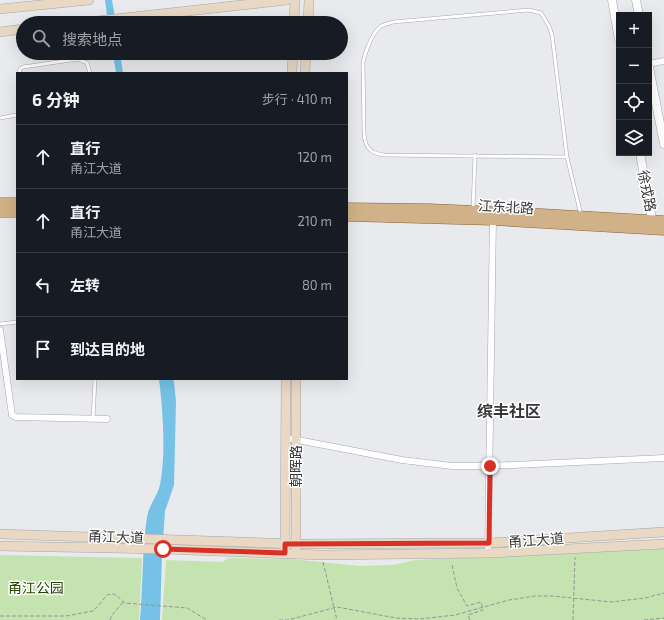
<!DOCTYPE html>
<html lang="zh">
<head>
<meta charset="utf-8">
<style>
	body { margin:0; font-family:"Exo 2","Noto Sans SC",sans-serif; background:#20242c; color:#f1f3f6 }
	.controls { position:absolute; right:12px; top:12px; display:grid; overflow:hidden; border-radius:0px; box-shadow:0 4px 16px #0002 }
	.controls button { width:36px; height:36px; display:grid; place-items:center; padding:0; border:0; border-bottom:1px solid #363941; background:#171b24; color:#f1f3f6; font:20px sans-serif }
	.stop { position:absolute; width:12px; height:12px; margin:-9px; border:3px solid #d93025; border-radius:50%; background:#fff }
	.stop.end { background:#d93025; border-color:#fff; box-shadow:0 1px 4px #0008 }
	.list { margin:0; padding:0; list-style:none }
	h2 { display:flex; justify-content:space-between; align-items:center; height:52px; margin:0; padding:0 16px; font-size:17px }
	h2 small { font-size:13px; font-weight:400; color:#9ea1a6 }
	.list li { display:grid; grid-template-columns:26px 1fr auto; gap:12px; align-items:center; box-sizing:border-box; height:64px; padding:0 16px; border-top:1px solid #363941 }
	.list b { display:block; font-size:15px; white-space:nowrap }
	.list p { margin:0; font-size:13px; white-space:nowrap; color:#9ea1a6 }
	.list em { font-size:13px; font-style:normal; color:#9ea1a6 }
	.icon { flex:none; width:22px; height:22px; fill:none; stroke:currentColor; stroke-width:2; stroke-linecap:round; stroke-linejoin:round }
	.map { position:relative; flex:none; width:664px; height:620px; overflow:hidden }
	.search { position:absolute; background:#171b24; box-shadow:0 4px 16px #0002; left:16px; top:16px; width:332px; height:44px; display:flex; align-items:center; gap:10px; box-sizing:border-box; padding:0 14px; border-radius:22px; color:#9ea1a6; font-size:15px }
	.panel { position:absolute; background:#171b24; box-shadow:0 4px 16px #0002; left:16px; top:72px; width:332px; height:308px; border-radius:0px }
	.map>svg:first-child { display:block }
</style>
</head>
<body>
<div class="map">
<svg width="664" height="620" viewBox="0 0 664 620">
	<rect width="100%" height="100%" fill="#e8eaee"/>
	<g fill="#c5e3b0">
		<path d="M664,548V620H162L166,560L222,562L229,558L291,559L360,566L393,565L415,560Z"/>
		<path d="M0,555L142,558L139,620H0Z"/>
	</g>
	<g fill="#75c2e6">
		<path d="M105,0H112L116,23H108Z"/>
		<path d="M113,53H120L123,73H116Z"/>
		<path d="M159,379H173L174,382L176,401L174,485L165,511L162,555L160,620H140C143,586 142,550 147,517C149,505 157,497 160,485C166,454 163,411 159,379Z"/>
	</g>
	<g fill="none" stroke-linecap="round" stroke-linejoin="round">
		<defs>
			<g id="service">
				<path d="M19,73L20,69L23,67L78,59L87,63L90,73"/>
				<path d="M0,118L17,115"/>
				<path d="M567,157L384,155C369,153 365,147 364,133L363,62C365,53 372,33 380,27C383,24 389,24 393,22L529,10L541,13L549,26L552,35L567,157L581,215"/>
				<path d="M473,209L475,155"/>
				<path d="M0,324L17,322"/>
				<path d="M93,419L95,379"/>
			</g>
			<g id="minor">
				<path d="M649,64L664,61"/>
				<path d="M0,330L12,415L16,417L107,419"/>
				<path d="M287,438L402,460L452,466H490L664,458"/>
				<path d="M488,553L493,218"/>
			</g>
			<g id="tertiary">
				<path d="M612,0L619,40"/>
				<path d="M636,0L639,15"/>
				<path d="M649,67L664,144"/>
				<path d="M640,153L653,225"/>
			</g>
			<g id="secondary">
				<path d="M0,9L89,0"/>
				<path d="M79,23L287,0"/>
				<path d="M294,23L295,0"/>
				<path d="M308,23L309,0"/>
				<path d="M0,32L23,29"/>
				<path d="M292,73L293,53"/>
				<path d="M305,73L306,53"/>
				<path d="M296,379V548"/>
				<path d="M0,534L297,544L489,543L664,532"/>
				<path d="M0,546L163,549L321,555L488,553L664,544"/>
				<path d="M285,550L286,379"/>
			</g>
			<g id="primary">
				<path d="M0,203H17"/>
				<path d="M347,208L429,209L542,214L664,221"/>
				<path d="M0,212H17"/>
				<path d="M347,216L493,220L664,230"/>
			</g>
		</defs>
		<use href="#service" stroke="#a6a7ab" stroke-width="4"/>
		<use href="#minor" stroke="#a6a7ab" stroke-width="7"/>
		<use href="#tertiary" stroke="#a6a7ab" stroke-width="9"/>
		<use href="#secondary" stroke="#a6a7ab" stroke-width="10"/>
		<use href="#primary" stroke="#886439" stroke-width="11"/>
		<g stroke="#949598" stroke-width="1" stroke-dasharray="4 2" stroke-linecap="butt">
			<path d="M323,562L337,620"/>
			<path d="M452,565L457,588L467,606L481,602L483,610L468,615L470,620"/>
			<path d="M0,616H66L87,612L93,611L98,606L107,595C118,592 116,597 125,603L187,608L207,620"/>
			<path d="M110,620L112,615L123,602"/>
			<path d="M279,620H288L337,607L396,618L420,619L455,615L509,600L535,596H553L611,602L645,598L664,593"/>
			<path d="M573,620L575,557"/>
			<path d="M644,620L664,618"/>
		</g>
		<use href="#service" stroke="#fff" stroke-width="3"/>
		<use href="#minor" stroke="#fff" stroke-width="6"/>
		<use href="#tertiary" stroke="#fff" stroke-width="8"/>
		<use href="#secondary" stroke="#e8d8c4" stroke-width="9"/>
		<use href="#primary" stroke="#d1b188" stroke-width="10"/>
	</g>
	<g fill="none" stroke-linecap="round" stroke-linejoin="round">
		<path stroke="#d93025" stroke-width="5" d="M163,549L285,553V544L489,543L490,466"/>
	</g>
	<g text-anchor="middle" stroke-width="3" stroke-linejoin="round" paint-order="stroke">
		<g font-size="14" fill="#373739" stroke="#fff">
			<text transform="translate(647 191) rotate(79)" y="5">徐戎路</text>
			<text transform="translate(506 207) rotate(3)" y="5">江东北路</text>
			<text transform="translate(296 466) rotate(-90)" y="5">朝晖路</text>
			<text transform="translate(116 537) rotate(2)" y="5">甬江大道</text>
			<text transform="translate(536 540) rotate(-4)" y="5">甬江大道</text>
		</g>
		<g font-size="14" fill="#284704" stroke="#fff">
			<text x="36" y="593">甬江公园</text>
		</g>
		<g font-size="16" font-weight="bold" fill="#373739" stroke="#fff">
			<text x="509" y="417">缤丰社区</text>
		</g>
	</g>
</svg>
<div class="controls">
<button>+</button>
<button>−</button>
<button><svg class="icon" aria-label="locate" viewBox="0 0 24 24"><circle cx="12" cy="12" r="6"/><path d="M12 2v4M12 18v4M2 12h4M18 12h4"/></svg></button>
<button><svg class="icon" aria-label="layers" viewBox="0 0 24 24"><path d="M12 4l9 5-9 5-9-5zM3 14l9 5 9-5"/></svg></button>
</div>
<div class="stop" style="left:163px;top:549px"></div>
<div class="stop end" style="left:490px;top:466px"></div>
<div class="search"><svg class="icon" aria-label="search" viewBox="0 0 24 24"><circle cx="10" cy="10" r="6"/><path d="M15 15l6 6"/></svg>搜索地点</div>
<section class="panel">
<h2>6 分钟<small>步行 · 410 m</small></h2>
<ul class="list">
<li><svg class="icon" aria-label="ahead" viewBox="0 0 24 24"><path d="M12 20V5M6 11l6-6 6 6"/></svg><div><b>直行</b><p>甬江大道</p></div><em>120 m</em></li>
<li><svg class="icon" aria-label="ahead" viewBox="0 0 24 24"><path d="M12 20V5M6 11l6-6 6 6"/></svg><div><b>直行</b><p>甬江大道</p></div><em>210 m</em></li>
<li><svg class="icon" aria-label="left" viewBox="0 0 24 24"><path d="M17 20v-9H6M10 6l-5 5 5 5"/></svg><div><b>左转</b></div><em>80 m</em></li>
<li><svg class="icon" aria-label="arrive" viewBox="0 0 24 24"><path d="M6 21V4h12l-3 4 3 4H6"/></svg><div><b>到达目的地</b></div></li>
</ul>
</section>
</div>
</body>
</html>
